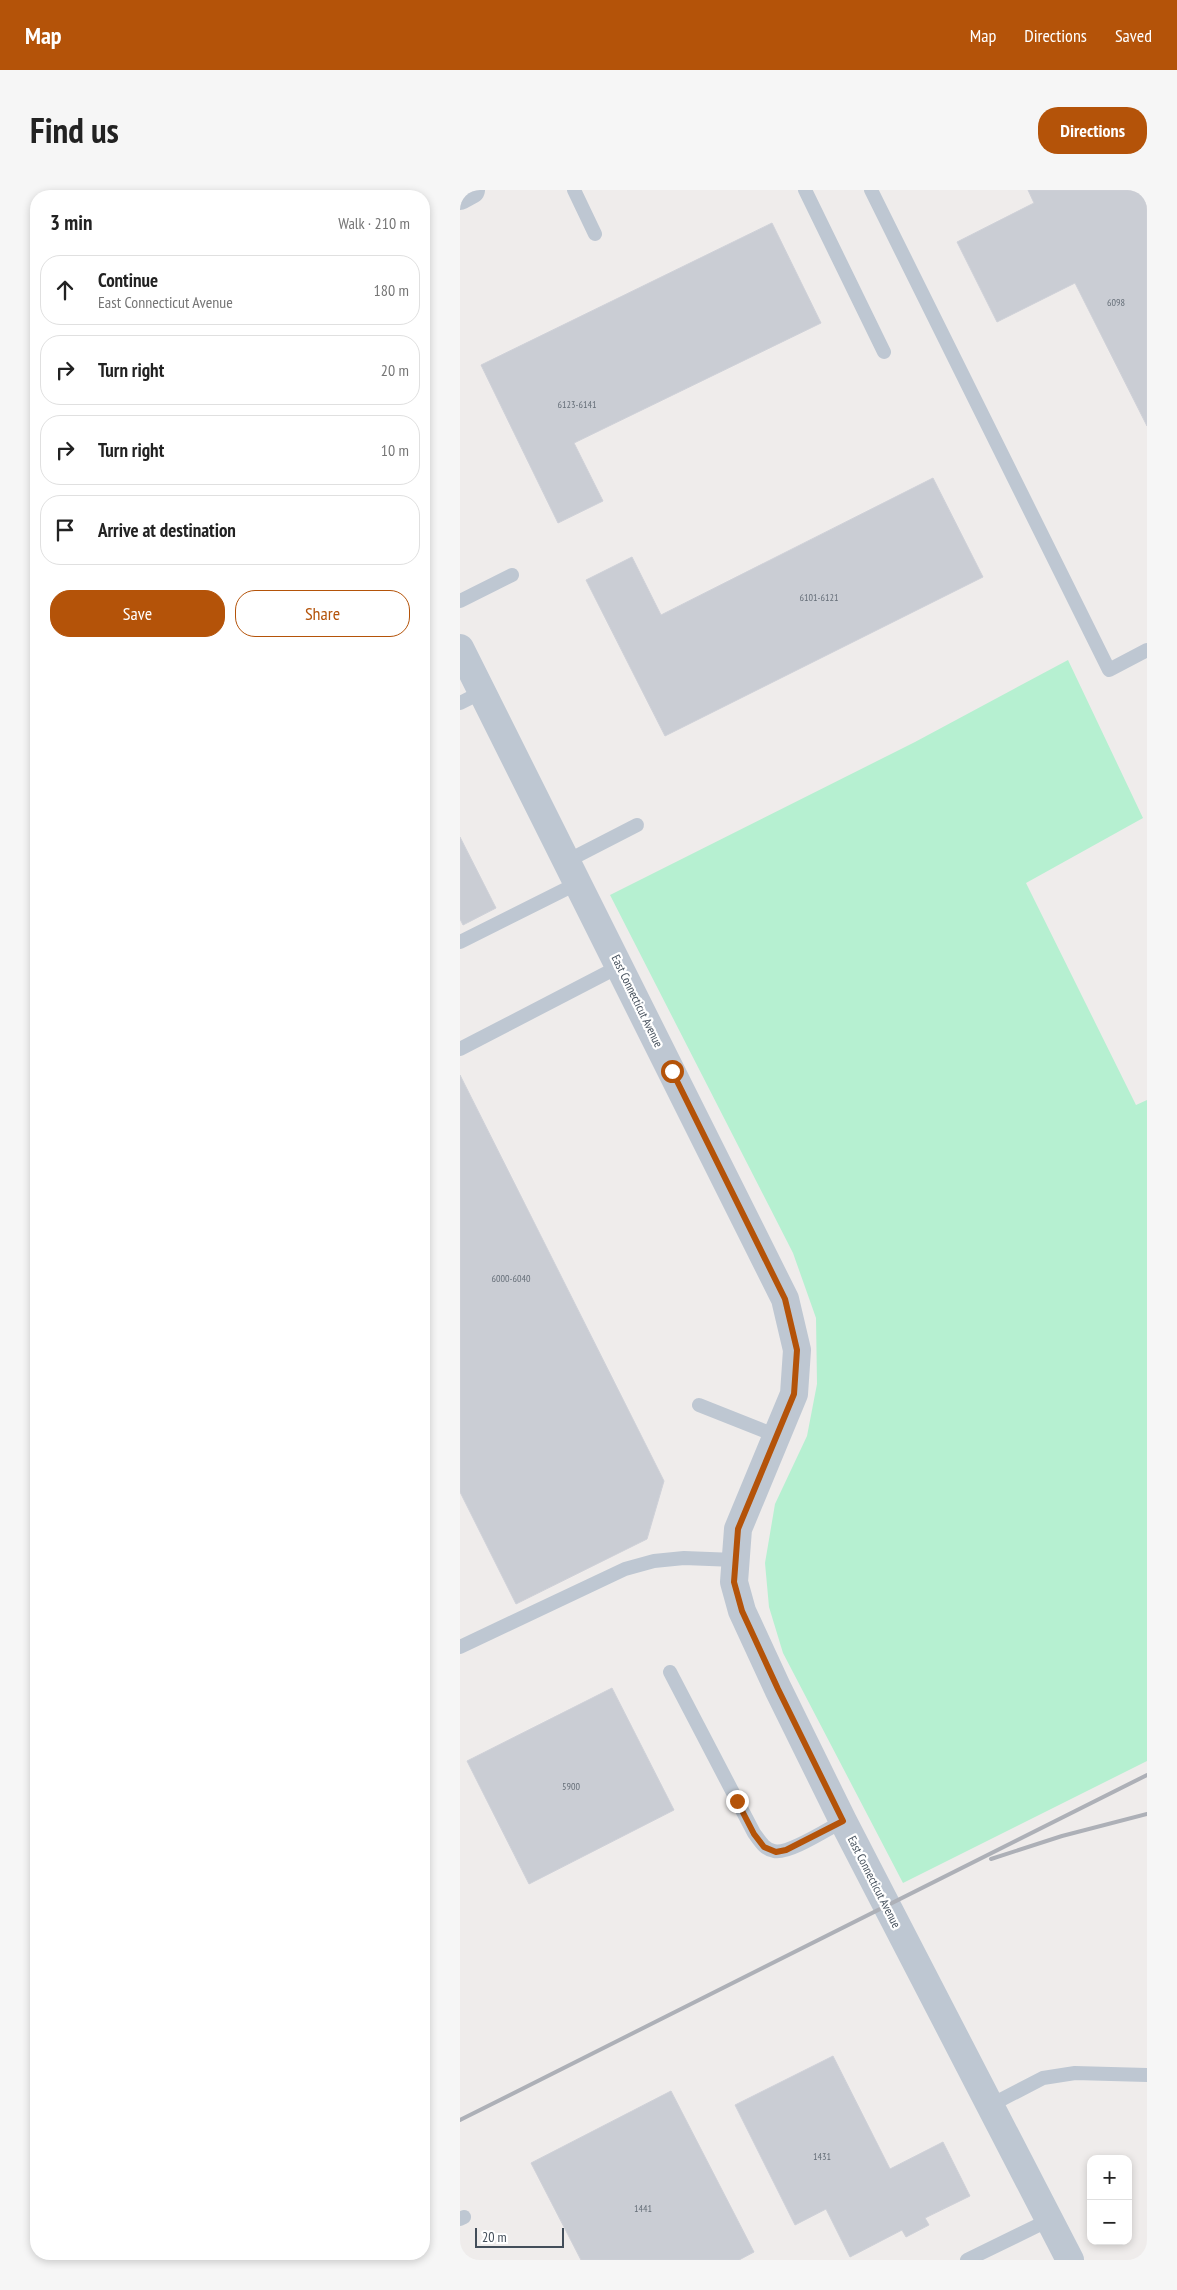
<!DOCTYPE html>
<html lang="en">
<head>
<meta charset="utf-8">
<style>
	body { margin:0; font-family:"PT Sans Narrow",sans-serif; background:#f6f6f6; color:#222 }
	.controls { position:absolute; right:15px; bottom:15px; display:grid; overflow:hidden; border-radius:10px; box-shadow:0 2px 8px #0003 }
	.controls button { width:45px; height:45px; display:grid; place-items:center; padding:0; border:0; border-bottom:1px solid #e0e0e0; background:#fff; color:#222; font:25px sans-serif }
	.scale { position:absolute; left:15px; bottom:12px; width:89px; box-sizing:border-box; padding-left:5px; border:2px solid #434e5a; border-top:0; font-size:14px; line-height:18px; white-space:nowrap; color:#434e5a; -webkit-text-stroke:4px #fff; paint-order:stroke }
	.stop { position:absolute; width:15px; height:15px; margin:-11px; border:4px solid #b45309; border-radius:50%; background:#fff }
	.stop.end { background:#b45309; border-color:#fff; box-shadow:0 1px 5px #0008 }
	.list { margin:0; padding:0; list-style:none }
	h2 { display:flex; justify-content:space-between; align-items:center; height:65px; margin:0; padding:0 20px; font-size:21px }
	h2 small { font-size:16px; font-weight:400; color:#767676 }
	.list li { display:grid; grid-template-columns:32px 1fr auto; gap:15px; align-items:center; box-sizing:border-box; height:70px; margin:0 10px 10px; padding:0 10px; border:1px solid #e0e0e0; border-radius:20px }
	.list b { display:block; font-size:19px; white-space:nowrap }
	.list p { margin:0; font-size:16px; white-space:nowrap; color:#767676 }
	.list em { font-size:16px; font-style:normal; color:#767676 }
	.actions { display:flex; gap:10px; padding:15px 20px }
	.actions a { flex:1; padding:11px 0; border:1px solid #b45309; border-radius:20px; text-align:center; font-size:18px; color:#b45309 }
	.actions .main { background:#b45309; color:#fff }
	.icon { flex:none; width:28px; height:28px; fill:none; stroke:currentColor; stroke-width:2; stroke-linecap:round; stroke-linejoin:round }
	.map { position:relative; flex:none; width:687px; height:2070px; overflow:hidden; border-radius:20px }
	header { display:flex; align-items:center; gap:30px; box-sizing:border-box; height:70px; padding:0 25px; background:#b45309; color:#fff }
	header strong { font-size:24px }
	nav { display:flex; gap:28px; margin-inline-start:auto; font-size:18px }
	.intro { display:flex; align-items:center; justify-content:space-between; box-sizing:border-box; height:120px; padding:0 30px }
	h1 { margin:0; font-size:35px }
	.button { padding:12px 22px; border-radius:20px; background:#b45309; color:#fff; font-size:18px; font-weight:700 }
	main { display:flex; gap:30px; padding:0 30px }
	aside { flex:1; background:#fff; border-radius:20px; box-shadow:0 2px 8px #0003 }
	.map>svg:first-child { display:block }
</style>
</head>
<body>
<header>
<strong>Map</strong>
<nav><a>Map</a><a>Directions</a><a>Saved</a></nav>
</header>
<div class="intro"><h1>Find us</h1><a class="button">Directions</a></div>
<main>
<aside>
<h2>3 min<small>Walk · 210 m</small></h2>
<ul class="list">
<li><svg class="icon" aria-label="ahead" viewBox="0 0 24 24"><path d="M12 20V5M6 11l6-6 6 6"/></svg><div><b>Continue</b><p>East Connecticut Avenue</p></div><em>180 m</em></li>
<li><svg class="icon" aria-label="right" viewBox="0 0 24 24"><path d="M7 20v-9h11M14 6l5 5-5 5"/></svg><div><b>Turn right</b></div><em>20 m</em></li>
<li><svg class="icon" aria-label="right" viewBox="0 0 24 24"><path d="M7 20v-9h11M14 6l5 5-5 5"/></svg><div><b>Turn right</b></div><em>10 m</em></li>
<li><svg class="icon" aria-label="arrive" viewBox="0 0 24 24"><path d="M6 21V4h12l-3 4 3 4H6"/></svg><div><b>Arrive at destination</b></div></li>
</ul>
<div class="actions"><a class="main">Save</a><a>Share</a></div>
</aside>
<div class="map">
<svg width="687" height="2070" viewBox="0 0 687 2070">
	<rect width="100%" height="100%" fill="#efeceb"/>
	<path fill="#b6f0d1" d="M608,470L683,628L566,693L676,915L687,910V1571L443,1693L323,1463L309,1417L305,1373L315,1314L347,1246L357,1194L356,1128L333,1063L150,705L455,552Z"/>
	<g fill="#cacdd4" stroke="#cfd1d8">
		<path d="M568,0H687V236L615,93L537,132L497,52L574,13Z"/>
		<path d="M312,33L361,133L114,253L143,311L98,333L21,175Z"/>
		<path d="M473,288L523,387L205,546L126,390L172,367L201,425Z"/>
		<path d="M0,647L36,718L3,735L0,729Z"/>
		<path d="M0,885L204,1291L187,1349L56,1414L0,1302Z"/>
		<path d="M152,1498L214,1620L69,1694L7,1571Z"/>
		<path d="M373,1866L430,1979L483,1952L510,2006L465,2028L469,2035L446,2047L442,2040L390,2067L366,2019L335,2035L275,1915Z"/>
		<path d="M211,1901L294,2062L279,2070H121L71,1973Z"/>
	</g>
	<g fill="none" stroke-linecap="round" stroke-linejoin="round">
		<g stroke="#bec7d2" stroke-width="14">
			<path d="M114,0L135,44"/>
			<path d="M345,0L424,162"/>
			<path d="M411,0L649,480L687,460"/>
			<path d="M0,411L52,385"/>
			<path d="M0,513L22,502"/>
			<path d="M107,671L177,635"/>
			<path d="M0,752L118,693"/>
			<path d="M0,859L160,776"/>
			<path d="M239,1215L317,1246"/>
			<path d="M0,1457L165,1379L194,1371L224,1368L275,1370"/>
			<path d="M210,1482L294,1643C300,1651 304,1659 314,1661C328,1665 369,1638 383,1631"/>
			<path d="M529,1916L583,1888L615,1883L687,1885"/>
			<path d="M0,2029L4,2027"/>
			<path d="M507,2070L589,2030"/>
		</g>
		<g stroke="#bec7d2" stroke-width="28">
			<path d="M0,6L11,0"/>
			<path d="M0,458L325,1109L337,1160L334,1204L278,1339L274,1392L282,1421L318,1499L383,1631L610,2070"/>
		</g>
		<g stroke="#adb0b7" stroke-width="4">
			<path d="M531,1669L602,1646L687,1624"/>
			<path d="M0,1930L687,1585"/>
		</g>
	</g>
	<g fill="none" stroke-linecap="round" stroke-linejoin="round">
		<path stroke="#b45309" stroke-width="6" d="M212,881L325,1109L337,1160L334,1204L278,1339L274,1392L282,1421L318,1499L383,1631L326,1660L316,1662L304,1657L294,1644L277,1611"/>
	</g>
	<g text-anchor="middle" stroke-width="4.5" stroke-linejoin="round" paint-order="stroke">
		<g font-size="10" fill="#656e78">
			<text x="656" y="116">6098</text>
			<text x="117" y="218">6123-6141</text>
			<text x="359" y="411">6101-6121</text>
			<text x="51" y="1092">6000-6040</text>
			<text x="111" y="1600">5900</text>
			<text x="362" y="1970">1431</text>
			<text x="183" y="2022">1441</text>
		</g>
		<g font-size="12" fill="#434e5a" stroke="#fff">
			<text transform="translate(177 811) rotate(64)" y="4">East Connecticut Avenue</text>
			<text transform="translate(414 1692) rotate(63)" y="4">East Connecticut Avenue</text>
		</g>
	</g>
</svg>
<div class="controls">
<button>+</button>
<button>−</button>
</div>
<div class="scale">20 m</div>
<div class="stop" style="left:212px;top:881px"></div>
<div class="stop end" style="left:277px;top:1611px"></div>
</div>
</main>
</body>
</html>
